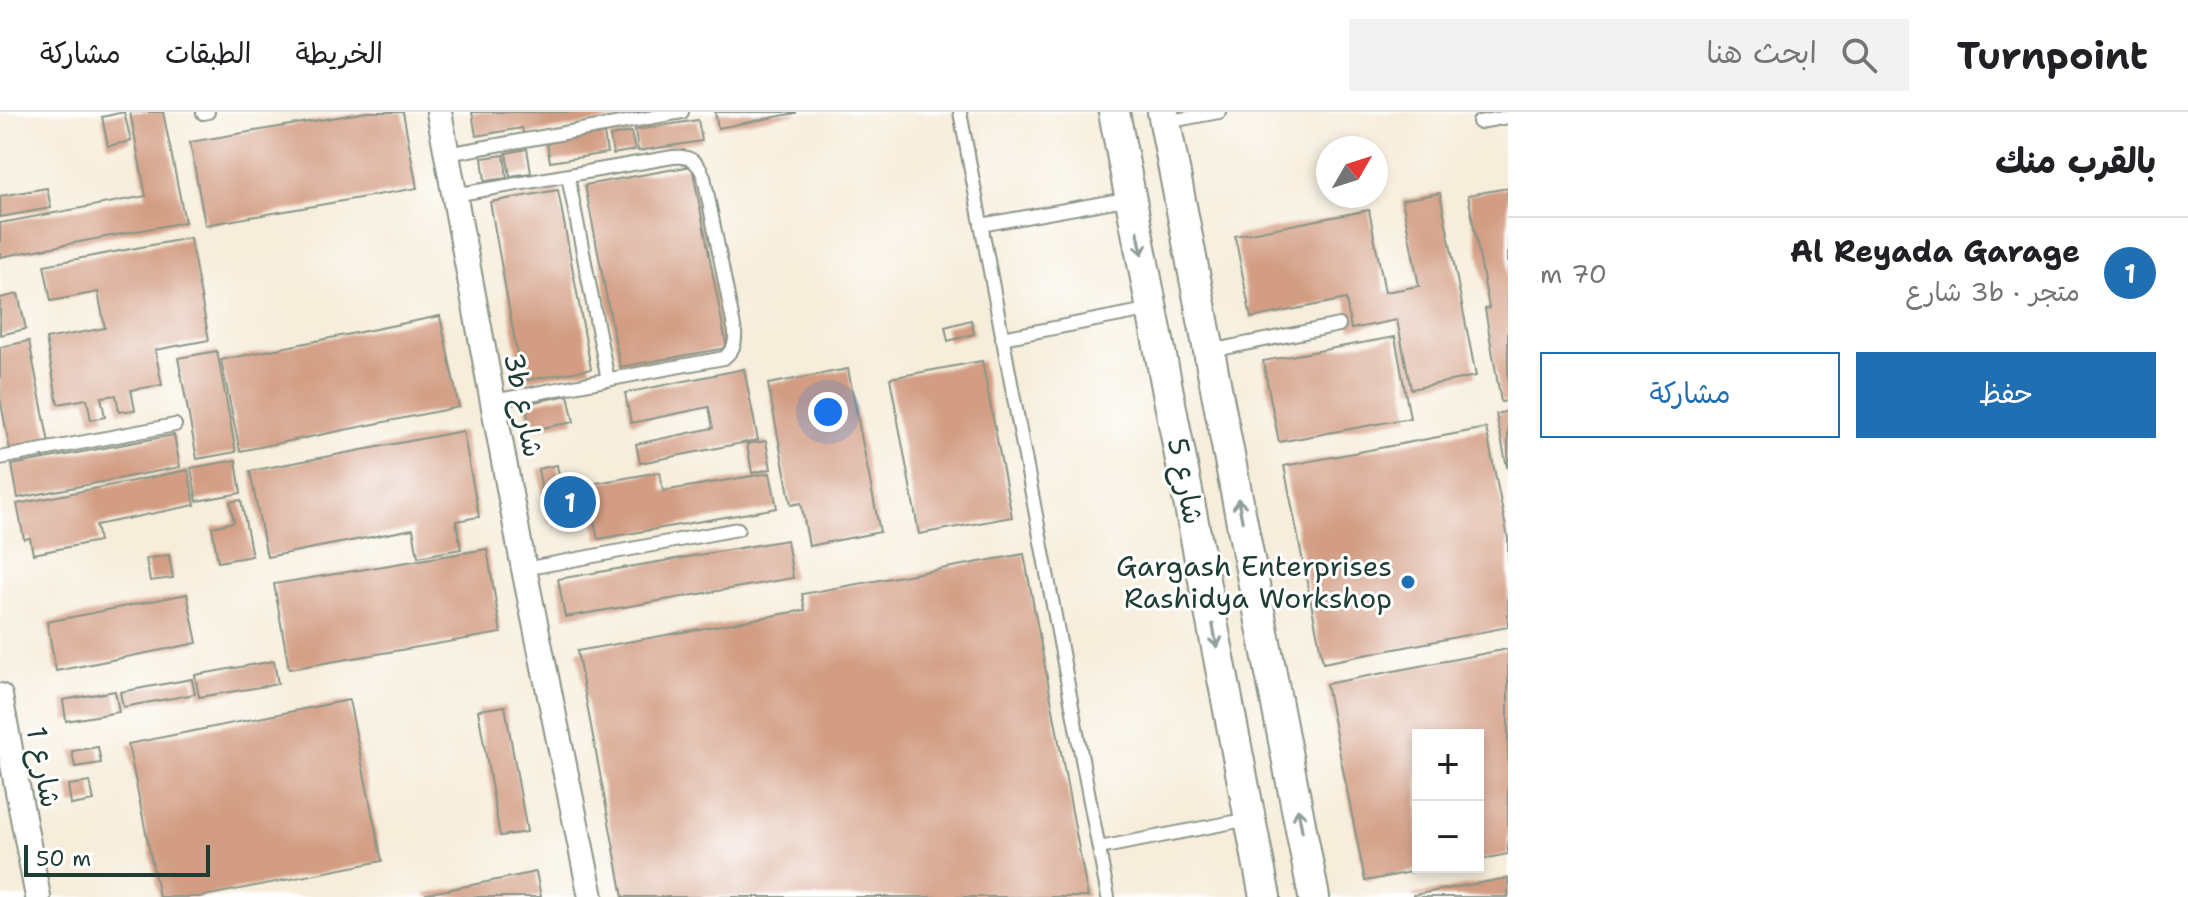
<!DOCTYPE html>
<html lang="ar">
<head>
<meta charset="utf-8">
<style>
	body { margin:0; font-family:"Shantell Sans","Playpen Sans Arabic",sans-serif; background:#f2f2f2; color:#202124; direction:rtl }
	.controls { position:absolute; right:24px; bottom:24px; display:grid; overflow:hidden; border-radius:0px; box-shadow:0 4px 12px #0003 }
	.controls button { width:72px; height:72px; display:grid; place-items:center; padding:0; border:0; border-bottom:2px solid #e0e0e0; background:#fff; color:#202124; font:40px sans-serif }
	.compass { position:absolute; left:1316px; top:24px; width:72px; height:72px; border-radius:50%; background:#fff; box-shadow:0 4px 12px #0003; rotate:51deg }
	.scale { position:absolute; left:24px; bottom:20px; width:186px; box-sizing:border-box; padding-left:8px; border:4px solid #1f3d34; border-top:0; font-size:22px; line-height:28px; white-space:nowrap; color:#1f3d34; -webkit-text-stroke:6px #fff; paint-order:stroke }
	.you { position:absolute; left:828px; top:300px; width:28px; height:28px; margin:-20px; border:6px solid #fff; border-radius:50%; background:#1a73e8; box-shadow:0 0 0 12px #1a73e833 }
	.badge { display:grid; place-items:center; width:52px; height:52px; border-radius:50%; background:#1f6fb2; color:#fff; font-size:26px; font-weight:700 }
	.pin { position:absolute; translate:-50% -50%; border:4px solid #fff; box-shadow:0 2px 8px #0006 }
	.list { margin:0; padding:0; list-style:none }
	h2 { display:flex; justify-content:space-between; align-items:center; height:104px; margin:0; padding:0 32px; font-size:34px }
	h2 small { font-size:26px; font-weight:400; color:#757577 }
	.list li { display:grid; grid-template-columns:52px 1fr auto; gap:24px; align-items:center; box-sizing:border-box; height:112px; padding:0 32px; border-top:2px solid #e0e0e0 }
	.list b { display:block; font-size:30px; white-space:nowrap }
	.list p { margin:0; font-size:26px; white-space:nowrap; color:#757577 }
	.list em { font-size:26px; font-style:normal; color:#757577 }
	.actions { display:flex; gap:16px; padding:24px 32px }
	.actions a { flex:1; padding:18px 0; border:2px solid #1f6fb2; border-radius:0px; text-align:center; font-size:28px; color:#1f6fb2 }
	.actions .main { background:#1f6fb2; color:#fff }
	.icon { flex:none; width:44px; height:44px; fill:none; stroke:currentColor; stroke-width:2; stroke-linecap:round; stroke-linejoin:round }
	.map { position:relative; flex:none; width:1508px; height:785px; overflow:hidden; direction:ltr }
	header { display:flex; align-items:center; gap:48px; box-sizing:border-box; height:112px; padding:0 40px; background:#fff; border-bottom:2px solid #e0e0e0 }
	header strong { font-size:38px }
	nav { display:flex; gap:44px; margin-inline-start:auto; font-size:28px }
	.search { width:560px; height:72px; background:#f2f2f2; display:flex; align-items:center; gap:20px; box-sizing:border-box; padding:0 28px; border-radius:0px; color:#757577; font-size:30px }
	main { display:flex }
	aside { flex:1; background:#fff }
	.map>svg:first-child { display:block }
</style>
</head>
<body>
<header>
<strong>Turnpoint</strong>
<div class="search"><svg class="icon" aria-label="search" viewBox="0 0 24 24"><circle cx="10" cy="10" r="6"/><path d="M15 15l6 6"/></svg>ابحث هنا</div>
<nav><a>الخريطة</a><a>الطبقات</a><a>مشاركة</a></nav>
</header>
<main>
<aside>
<h2>بالقرب منك<small></small></h2>
<ul class="list">
<li><span class="badge">1</span><div><b>Al Reyada Garage</b><p>متجر · 3b شارع</p></div><em>70 m</em></li>
</ul>
<div class="actions"><a class="main">حفظ</a><a>مشاركة</a></div>
</aside>
<div class="map">
<svg width="1508" height="785" viewBox="0 0 1508 785">
	<rect width="100%" height="100%" fill="#fff"/>
	<filter id="ink" filterUnits="userSpaceOnUse"><feTurbulence type="fractalNoise" baseFrequency=".0125" numOctaves="2"/><feDisplacementMap in="SourceGraphic" scale="16" xChannelSelector="R" yChannelSelector="G"/><feConvolveMatrix kernelMatrix="1 2 1 2 8 2 1 2 1" color-interpolation-filters="sRGB"/></filter>
	<filter id="wash" filterUnits="userSpaceOnUse"><feTurbulence type="fractalNoise" baseFrequency=".006" numOctaves="4" result="noise"/><feDisplacementMap in="SourceGraphic" scale="32" xChannelSelector="R" yChannelSelector="G"/><feGaussianBlur stdDeviation="1.8" result="paint"/><feColorMatrix in="noise" values="0 0 0 0 0 0 0 0 0 0 0 0 0 0 0 0 0 1.4 0 .05"/><feComposite in="paint" operator="in"/></filter>
	<g filter="url(#wash)">
		<rect width="100%" height="100%" fill="#f6edda"/>
		<g id="blocks">
			<g fill="#d39d83">
				<path d="M124,0L131,29L108,34L102,5Z"/>
				<path d="M130,0H163L185,110L0,145V111L146,84Z"/>
				<path d="M367,0H403L417,76L205,113L190,30Z"/>
				<path d="M472,0H642V2L524,23L522,16L476,24Z"/>
				<path d="M715,0H796V1L718,16Z"/>
				<path d="M698,8L702,29L638,39L635,18Z"/>
				<path d="M631,20L635,38L613,42L610,24Z"/>
				<path d="M604,21L607,41L550,50L547,31Z"/>
				<path d="M527,37L531,61L510,64L506,41Z"/>
				<path d="M504,43L507,66L485,69L482,46Z"/>
				<path d="M692,54L727,236L620,255L585,73Z"/>
				<path d="M47,76L51,96L0,105V84Z"/>
				<path d="M1508,76V289L1501,290L1485,197L1489,196L1468,83Z"/>
				<path d="M558,78L591,257L522,269L490,90Z"/>
				<path d="M1440,81L1476,264L1411,277L1397,208L1351,217L1346,187L1251,206L1235,124L1369,98L1385,180L1419,174L1402,88Z"/>
				<path d="M190,126L209,228L155,238L162,273L131,278L135,298L119,300L116,283L101,285L105,305L91,308L87,287L58,292L46,227L105,216L98,180L51,189L44,153Z"/>
				<path d="M18,182L26,217L0,223V186Z"/>
				<path d="M440,204L459,295L240,339L221,248Z"/>
				<path d="M971,208L974,222L948,229L945,215Z"/>
				<path d="M1395,225L1410,306L1279,330L1263,249Z"/>
				<path d="M29,229L49,331L10,338L0,286V235Z"/>
				<path d="M217,239L236,340L197,347L178,246Z"/>
				<path d="M982,249L1012,405L919,422L890,266Z"/>
				<path d="M744,257L758,328L640,351L636,332L713,316L709,295L631,311L625,281Z"/>
				<path d="M848,257L880,420L809,434L801,391L791,393L768,272Z"/>
				<path d="M568,283L574,310L531,318L525,292Z"/>
				<path d="M1508,299V355H1507L1496,302Z"/>
				<path d="M1486,316L1508,426V515L1323,551L1284,354Z"/>
				<path d="M463,319L479,405L456,409L461,437L418,445L413,417L267,445L250,359Z"/>
				<path d="M174,323L180,355L18,386L12,353Z"/>
				<path d="M766,329L771,357L752,361L747,332Z"/>
				<path d="M236,348L241,381L197,389L191,356Z"/>
				<path d="M557,353L562,377L660,360L663,379L770,361L777,396L598,427L594,409L568,413L567,407L548,410L538,357Z"/>
				<path d="M188,358L195,393L96,413L99,429L33,442L30,426L24,427L17,392Z"/>
				<path d="M241,388L252,444L218,450L212,415L234,410L230,390Z"/>
				<path d="M787,428L793,466L565,505L558,467Z"/>
				<path d="M487,437L501,521L289,557L274,472Z"/>
				<path d="M1024,442L1088,785H623L577,539L805,498L802,482Z"/>
				<path d="M169,443L173,466L150,469L146,447Z"/>
				<path d="M187,482L197,531L56,559L47,510Z"/>
				<path d="M1508,537V742L1478,748V623H1418V755L1432,756L1365,769L1326,572Z"/>
				<path d="M274,549L278,572L199,585L195,563Z"/>
				<path d="M192,567L195,582L123,595L120,580Z"/>
				<path d="M115,579L119,600L66,609L63,588Z"/>
				<path d="M349,588L382,749L199,785H159L128,632Z"/>
				<path d="M505,594L527,720L500,724L478,598Z"/>
				<path d="M98,635L101,651L75,655L72,639Z"/>
				<path d="M90,670L94,689L71,693L68,673Z"/>
				<path d="M536,760L541,785H427L426,782Z"/>
				<path d="M1508,766V785H1413V783Z"/>
			</g>
		</g>
	</g>
	<g filter="url(#ink)">
		<use href="#blocks" fill-opacity="0" stroke="#8a9587" stroke-width="2"/>
		<g fill="none" stroke-linecap="round" stroke-linejoin="round">
			<defs>
				<g id="service">
					<path d="M960,0L1108,785"/>
					<path d="M203,1L208,0"/>
					<path d="M1166,10L1219,0"/>
					<path d="M1479,10L1508,5"/>
					<path d="M447,42L682,0"/>
					<path d="M568,64L608,268"/>
					<path d="M454,83L673,45C689,43 698,49 704,65L735,220C736,232 733,238 724,246L493,289"/>
					<path d="M981,113L1131,86"/>
					<path d="M1002,226L1152,197"/>
					<path d="M1210,239L1339,213"/>
					<path d="M0,346L175,313"/>
					<path d="M524,457L738,417"/>
					<path d="M1099,736L1249,707"/>
				</g>
				<g id="minor">
					<path d="M439,0L524,457L591,785"/>
					<path d="M0,584L38,785"/>
				</g>
				<g id="tertiary">
					<path d="M1114,0L1265,785"/>
					<path d="M1163,0L1314,785"/>
				</g>
			</defs>
			<use href="#service" stroke="#8a9587" stroke-width="16"/>
			<use href="#minor" stroke="#8a9587" stroke-width="28"/>
			<use href="#tertiary" stroke="#8a9587" stroke-width="34"/>
			<use href="#service" stroke="#fff" stroke-width="12"/>
			<use href="#minor" stroke="#fff" stroke-width="24"/>
			<use href="#tertiary" stroke="#fff" stroke-width="30"/>
		</g>
		<defs><path id="oneway-shaft" d="M-6 0H5M1.5-3L5.5 0L1.5 3" fill="none" stroke-width="1.6" stroke-linecap="round" stroke-linejoin="round" transform="scale(2)"/></defs>
		<g stroke="#8f9e9a">
			<use href="#oneway-shaft" transform="translate(1140 131) rotate(79)"/>
			<use href="#oneway-shaft" transform="translate(1240 398) rotate(-101)"/>
			<use href="#oneway-shaft" transform="translate(1215 524) rotate(79)"/>
			<use href="#oneway-shaft" transform="translate(1300 708) rotate(-101)"/>
		</g>
	</g>
	<circle fill="#1f6fb2" stroke="#fff" stroke-width="3" cx="1408" cy="470" r="8"/>
	<g text-anchor="middle" stroke-width="6" stroke-linejoin="round" paint-order="stroke">
		<g font-size="28" fill="#1f3d34" stroke="#fff">
			<text transform="translate(524 293) rotate(79)" y="10">3b شارع</text>
			<text transform="translate(1186 369) rotate(79)" y="10">شارع 5</text>
			<text transform="translate(44 655) rotate(79)" y="10">شارع 1</text>
		</g>
		<g font-size="28" fill="#1f3d34" stroke="#fff" text-anchor="end">
			<text x="1392" y="464">Gargash Enterprises<tspan x="1392" dy="32">Rashidya Workshop</tspan></text>
		</g>
	</g>
</svg>
<div class="controls">
<button>+</button>
<button>−</button>
</div>
<svg class="compass" viewBox="-18 -18 36 36"><path d="M0-13l5 13h-10z" fill="#e53935"/><path d="M0 13l5-13h-10z" fill="#757577"/></svg>
<div class="scale">50 m</div>
<div class="you"></div>
<div class="pin badge" style="left:570px;top:390px">1</div>
</div>
</main>
</body>
</html>
